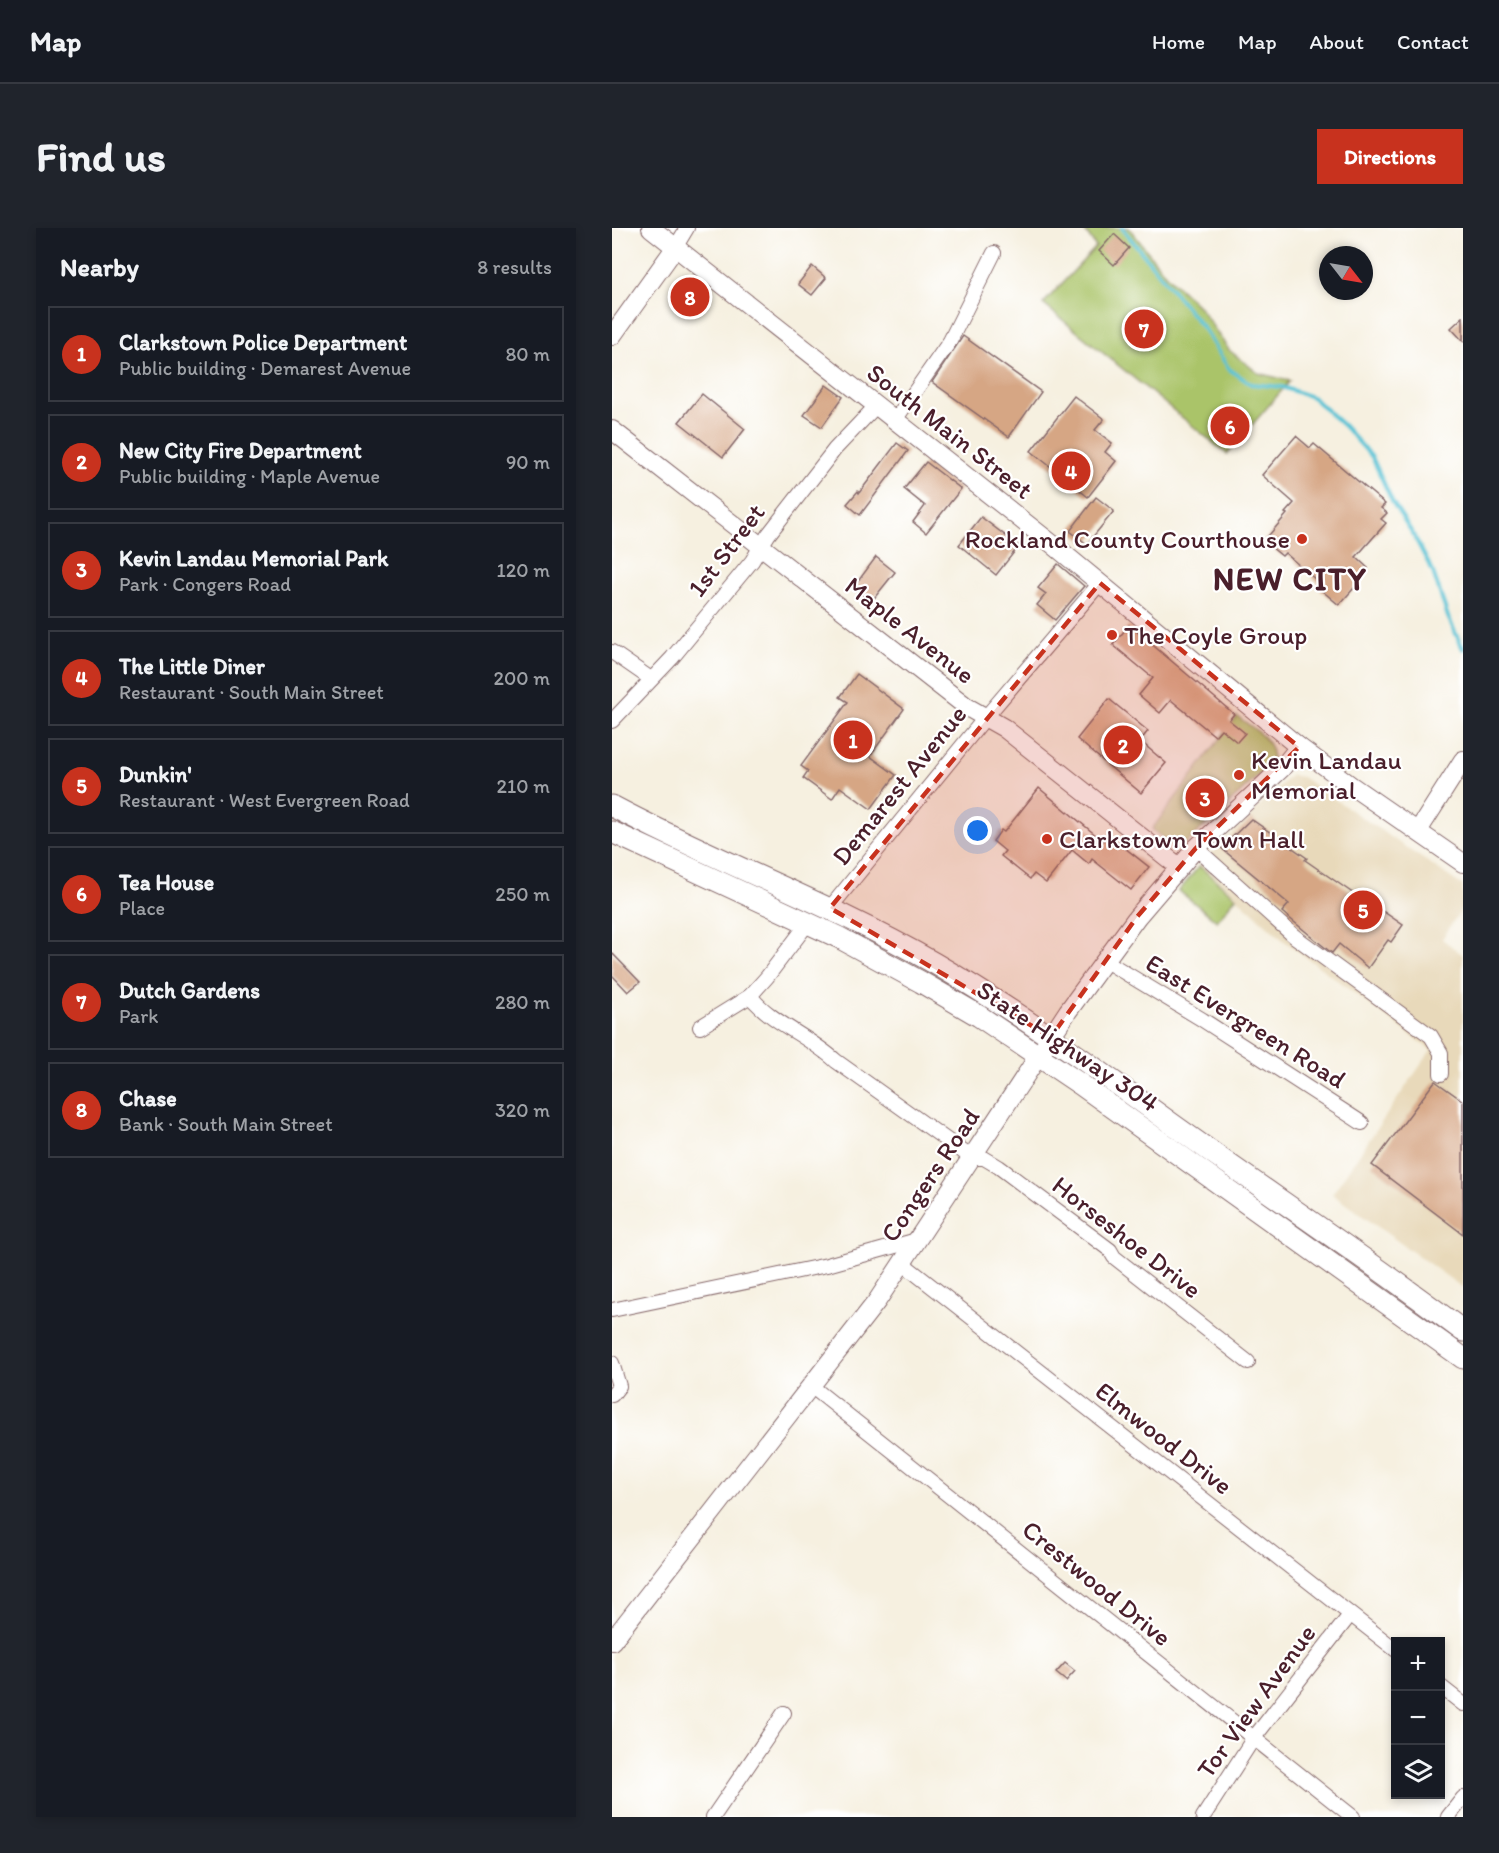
<!DOCTYPE html>
<html lang="en">
<head>
<meta charset="utf-8">
<style>
	body { margin:0; font-family:Itim,sans-serif; background:#20242c; color:#f1f3f6 }
	.controls { position:absolute; right:18px; bottom:18px; display:grid; overflow:hidden; border-radius:0px; box-shadow:0 3px 9px #0003 }
	.controls button { width:54px; height:54px; display:grid; place-items:center; padding:0; border:0; border-bottom:2px solid #363941; background:#171b24; color:#f1f3f6; font:30px sans-serif }
	.compass { position:absolute; left:707px; top:18px; width:54px; height:54px; border-radius:50%; background:#171b24; box-shadow:0 3px 9px #0003; rotate:121deg }
	.you { position:absolute; left:366px; top:603px; width:21px; height:21px; margin:-15px; border:4px solid #fff; border-radius:50%; background:#1a73e8; box-shadow:0 0 0 9px #1a73e833 }
	.badge { display:grid; place-items:center; width:39px; height:39px; border-radius:50%; background:#c8321e; color:#fff; font-size:20px; font-weight:700 }
	.pin { position:absolute; translate:-50% -50%; border:3px solid #fff; box-shadow:0 2px 6px #0006 }
	.list { margin:0; padding:0; list-style:none }
	h2 { display:flex; justify-content:space-between; align-items:center; height:78px; margin:0; padding:0 24px; font-size:26px }
	h2 small { font-size:20px; font-weight:400; color:#9ea1a6 }
	.list li { display:grid; grid-template-columns:39px 1fr auto; gap:18px; align-items:center; box-sizing:border-box; height:96px; margin:0 12px 12px; padding:0 12px; border:2px solid #363941; border-radius:0px }
	.list b { display:block; font-size:22px; white-space:nowrap }
	.list p { margin:0; font-size:20px; white-space:nowrap; color:#9ea1a6 }
	.list em { font-size:20px; font-style:normal; color:#9ea1a6 }
	.icon { flex:none; width:33px; height:33px; fill:none; stroke:currentColor; stroke-width:2; stroke-linecap:round; stroke-linejoin:round }
	.map { position:relative; flex:none; width:851px; height:1589px; overflow:hidden; border-radius:0px }
	header { display:flex; align-items:center; gap:36px; box-sizing:border-box; height:84px; padding:0 30px; background:#171b24; border-bottom:2px solid #363941 }
	header strong { font-size:28px }
	nav { display:flex; gap:33px; margin-inline-start:auto; font-size:21px }
	.intro { display:flex; align-items:center; justify-content:space-between; box-sizing:border-box; height:144px; padding:0 36px }
	h1 { margin:0; font-size:42px }
	.button { padding:15px 27px; border-radius:0px; background:#c8321e; color:#fff; font-size:21px; font-weight:700 }
	main { display:flex; gap:36px; padding:0 36px }
	aside { flex:1; background:#171b24; border-radius:0px; box-shadow:0 3px 9px #0003 }
	.map>svg:first-child { display:block }
</style>
</head>
<body>
<header>
<strong>Map</strong>
<nav><a>Home</a><a>Map</a><a>About</a><a>Contact</a></nav>
</header>
<div class="intro"><h1>Find us</h1><a class="button">Directions</a></div>
<main>
<aside>
<h2>Nearby<small>8 results</small></h2>
<ul class="list">
<li><span class="badge">1</span><div><b>Clarkstown Police Department</b><p>Public building · Demarest Avenue</p></div><em>80 m</em></li>
<li><span class="badge">2</span><div><b>New City Fire Department</b><p>Public building · Maple Avenue</p></div><em>90 m</em></li>
<li><span class="badge">3</span><div><b>Kevin Landau Memorial Park</b><p>Park · Congers Road</p></div><em>120 m</em></li>
<li><span class="badge">4</span><div><b>The Little Diner</b><p>Restaurant · South Main Street</p></div><em>200 m</em></li>
<li><span class="badge">5</span><div><b>Dunkin'</b><p>Restaurant · West Evergreen Road</p></div><em>210 m</em></li>
<li><span class="badge">6</span><div><b>Tea House</b><p>Place</p></div><em>250 m</em></li>
<li><span class="badge">7</span><div><b>Dutch Gardens</b><p>Park</p></div><em>280 m</em></li>
<li><span class="badge">8</span><div><b>Chase</b><p>Bank · South Main Street</p></div><em>320 m</em></li>
</ul>
</aside>
<div class="map">
<svg width="851" height="1589" viewBox="0 0 851 1589">
	<rect width="100%" height="100%" fill="#fff"/>
	<filter id="ink" filterUnits="userSpaceOnUse"><feTurbulence type="fractalNoise" baseFrequency=".0167" numOctaves="2"/><feDisplacementMap in="SourceGraphic" scale="12" xChannelSelector="R" yChannelSelector="G"/><feConvolveMatrix kernelMatrix="1 2 1 2 8 2 1 2 1" color-interpolation-filters="sRGB"/></filter>
	<filter id="wash" filterUnits="userSpaceOnUse"><feTurbulence type="fractalNoise" baseFrequency=".008" numOctaves="4" result="noise"/><feDisplacementMap in="SourceGraphic" scale="24" xChannelSelector="R" yChannelSelector="G"/><feGaussianBlur stdDeviation="1.35" result="paint"/><feColorMatrix in="noise" values="0 0 0 0 0 0 0 0 0 0 0 0 0 0 0 0 0 1.4 0 .05"/><feComposite in="paint" operator="in"/></filter>
	<g filter="url(#wash)">
		<rect width="100%" height="100%" fill="#f6f0e0"/>
		<path fill="#e8d9ba" d="M679,547L690,549L851,658V679L830,711L851,727V1060L720,966L819,822L671,712L624,669L587,638Z"/>
		<g fill="#aac469" stroke="#7a724a" stroke-width="1.5">
			<path d="M471,0H517L554,47L588,80L617,122L646,145L678,153L615,226L431,76L484,19Z"/>
			<path d="M625,488C640,500 667,514 659,536L571,618L561,619L540,601Z"/>
			<path d="M587,638L624,669L605,693L567,663Z"/>
		</g>
		<g fill="none" stroke-linecap="round" stroke-linejoin="round">
			<path stroke="#59c3d5" stroke-width="4" d="M510,0L591,100L617,141L639,156L670,159L700,169L732,198L760,229L781,275L801,306L821,344L836,389L851,421"/>
		</g>
		<g id="blocks">
			<g fill="#d6a684">
				<path d="M502,6L517,20L502,37L487,23Z"/>
				<path d="M200,38L214,50L200,67L186,56Z"/>
				<path d="M851,89V113L839,100Z"/>
				<path d="M351,108L429,164L397,209L320,154Z"/>
				<path d="M214,157L231,169L210,199L192,187Z"/>
				<path d="M90,166L133,201L111,229L67,194Z"/>
				<path d="M462,168L492,191L483,202L500,215L493,224L504,233L476,269L419,223Z"/>
				<path d="M620,177L638,192L615,219L598,205Z"/>
				<path d="M684,208L698,220L702,216L773,276L769,280L775,285L769,291L774,295L744,329L756,340L748,350L750,351L727,377L708,361L711,358L673,325L670,328L652,313L675,286L673,285L682,275L650,247Z"/>
				<path d="M285,215L296,223L248,287L235,276L246,263L247,265Z"/>
				<path d="M314,234L349,261L314,305L301,294L313,278L292,261Z"/>
				<path d="M484,269L502,283L475,316L458,303Z"/>
				<path d="M369,289L407,318L384,347L347,317Z"/>
				<path d="M264,329L283,344L259,374L241,360Z"/>
				<path d="M446,336L472,358L443,392L425,377L434,366L426,360Z"/>
				<path d="M517,397L622,486L617,492L633,505L625,514L609,501L603,508L559,472L548,485L527,467L541,450L501,417Z"/>
				<path d="M245,446L292,481L258,528L284,547L259,581L228,559L220,571L191,550L196,543L189,538L236,474L228,469Z"/>
				<path d="M497,471L536,503L528,513L554,535L529,565L465,511Z"/>
				<path d="M427,560L491,613L495,609L502,615L504,613L537,639L519,662L480,631L477,636L460,622L434,655L422,646L418,651L389,628L393,623L381,613L389,602L392,604Z"/>
				<path d="M639,591L695,630L693,632L768,684L769,682L791,697L779,714L776,712L756,740L727,716L720,725L716,722L670,684L677,676L609,620Z"/>
				<path d="M0,725L28,754L16,764L0,747Z"/>
				<path d="M823,853L851,873V1006L760,937Z"/>
				<path d="M453,1435L463,1443L454,1453L444,1445Z"/>
			</g>
		</g>
	</g>
	<g filter="url(#ink)">
		<use href="#blocks" fill-opacity="0" stroke="#86686a" stroke-width="1.5"/>
		<g fill="none" stroke-linecap="round" stroke-linejoin="round">
			<defs>
				<g id="street">
					<path d="M63,20L75,0"/>
					<path d="M283,192L338,113L382,25"/>
					<path d="M0,424L39,451"/>
					<path d="M0,493L60,430L140,333L156,307L223,221L264,178"/>
					<path d="M584,620L682,708L819,808L829,825V846"/>
					<path d="M218,680L373,490L488,355"/>
					<path d="M492,732L591,792L750,895"/>
					<path d="M138,768C161,796 197,808 224,833L360,930H372L387,939L498,1022L502,1029L636,1134"/>
					<path d="M88,799L138,768L155,749L196,695"/>
					<path d="M290,1035L784,1422"/>
					<path d="M0,1082L215,1037L305,1012"/>
					<path d="M0,1135L7,1158L0,1167"/>
					<path d="M199,1158L741,1589"/>
					<path d="M828,1458L851,1476"/>
					<path d="M101,1589L172,1485"/>
					<path d="M591,1589L641,1511L738,1387"/>
					<path d="M836,1589L851,1570"/>
				</g>
				<g id="secondary">
					<path d="M39,0L439,315L687,519L741,559L851,635"/>
					<path d="M0,108L63,20"/>
					<path d="M0,202L355,479L392,500L567,639"/>
					<path d="M806,603L851,532"/>
					<path d="M0,1413L265,1073L456,783L525,689L584,620L669,541L687,519"/>
				</g>
				<g id="primary">
					<path d="M0,578C105,634 218,675 322,735C405,783 482,839 560,896C656,965 756,1031 851,1103"/>
					<path d="M0,604L226,709L309,754L367,788L468,856L851,1130"/>
				</g>
			</defs>
			<use href="#street" stroke="#86686a" stroke-width="16"/>
			<use href="#secondary" stroke="#86686a" stroke-width="20"/>
			<use href="#primary" stroke="#86686a" stroke-width="23"/>
			<use href="#street" stroke="#fff" stroke-width="14"/>
			<use href="#secondary" stroke="#fff" stroke-width="18"/>
			<use href="#primary" stroke="#fff" stroke-width="21"/>
		</g>
	</g>
	<path fill="#c8321e" fill-opacity="0.2" stroke="#c8321e" stroke-width="4.5" stroke-dasharray="12 8" stroke-linejoin="round" d="M488,355L687,519L584,620L525,689L439,809L218,680Z"/>
	<g fill="#c8321e" stroke="#fff" stroke-width="2">
		<circle cx="690" cy="311" r="6"/>
		<circle cx="500" cy="407" r="6"/>
		<circle cx="627" cy="547" r="6"/>
		<circle cx="435" cy="611" r="6"/>
	</g>
	<g text-anchor="middle" stroke-width="4.5" stroke-linejoin="round" paint-order="stroke">
		<g font-size="26" fill="#4a1f2b" stroke="#fff">
			<text transform="translate(338 203) rotate(38)" y="9">South Main Street</text>
			<text transform="translate(114 322) rotate(-53)" y="9">1st Street</text>
			<text transform="translate(298 402) rotate(38)" y="9">Maple Avenue</text>
			<text transform="translate(287 557) rotate(-51)" y="9">Demarest Avenue</text>
			<text transform="translate(634 793) rotate(32)" y="9">East Evergreen Road</text>
			<text transform="translate(456 818) rotate(34)" y="9">State Highway 304</text>
			<text transform="translate(318 947) rotate(-56)" y="9">Congers Road</text>
			<text transform="translate(515 1009) rotate(38)" y="9">Horseshoe Drive</text>
			<text transform="translate(552 1210) rotate(38)" y="9">Elmwood Drive</text>
			<text transform="translate(485 1355) rotate(39)" y="9">Crestwood Drive</text>
			<text transform="translate(644 1473) rotate(-54)" y="9">Tor View Avenue</text>
		</g>
		<g font-size="26" fill="#4a1f2b" stroke="#fff" text-anchor="start">
			<text x="678" y="320" text-anchor="end">Rockland County Courthouse</text>
			<text x="512" y="416">The Coyle Group</text>
			<text x="639" y="541">Kevin Landau<tspan x="639" dy="30">Memorial</tspan></text>
			<text x="447" y="620">Clarkstown Town Hall</text>
		</g>
		<g font-size="32" font-weight="bold" letter-spacing="1.5" fill="#4a1f2b" stroke="#fff">
			<text x="678" y="362">NEW CITY</text>
		</g>
	</g>
</svg>
<div class="controls">
<button>+</button>
<button>−</button>
<button><svg class="icon" aria-label="layers" viewBox="0 0 24 24"><path d="M12 4l9 5-9 5-9-5zM3 14l9 5 9-5"/></svg></button>
</div>
<svg class="compass" viewBox="-18 -18 36 36"><path d="M0-13l5 13h-10z" fill="#e53935"/><path d="M0 13l5-13h-10z" fill="#9ea1a6"/></svg>
<div class="you"></div>
<div class="pin badge" style="left:241px;top:512px">1</div>
<div class="pin badge" style="left:511px;top:517px">2</div>
<div class="pin badge" style="left:593px;top:570px">3</div>
<div class="pin badge" style="left:459px;top:243px">4</div>
<div class="pin badge" style="left:751px;top:682px">5</div>
<div class="pin badge" style="left:618px;top:198px">6</div>
<div class="pin badge" style="left:532px;top:101px">7</div>
<div class="pin badge" style="left:78px;top:69px">8</div>
</div>
</main>
</body>
</html>
